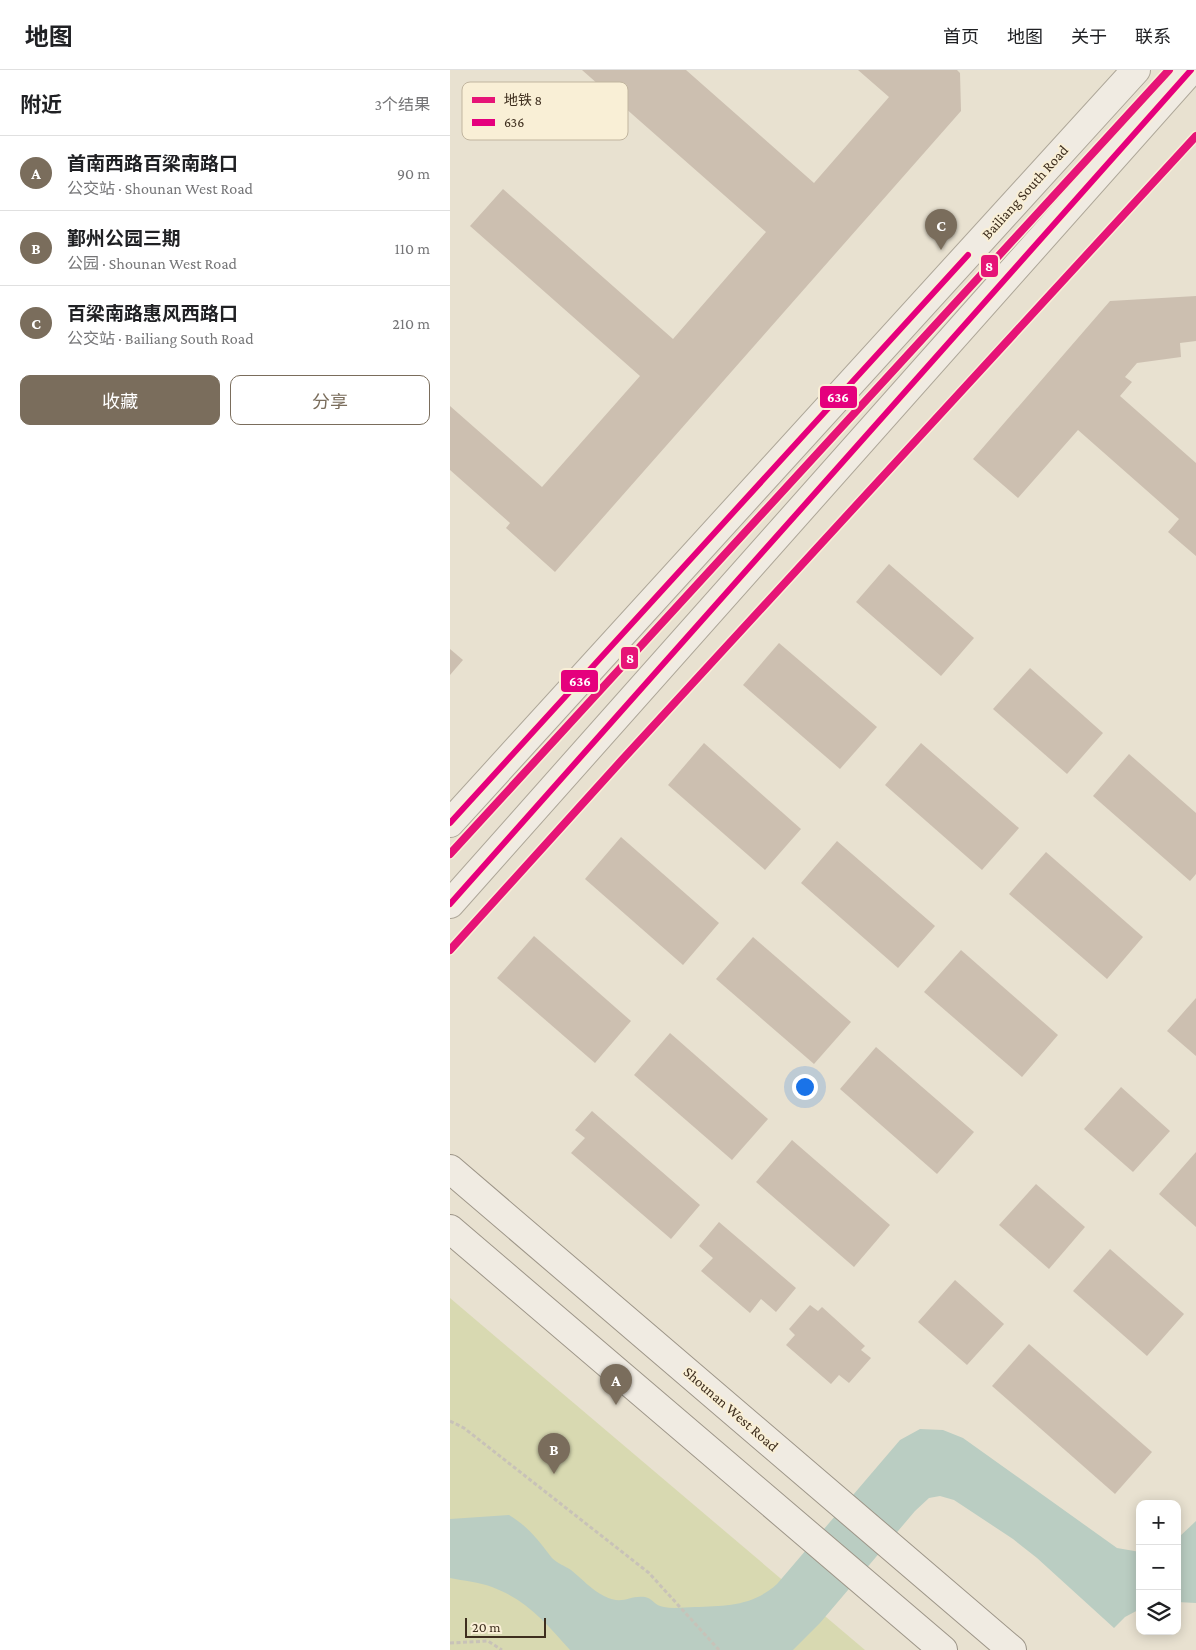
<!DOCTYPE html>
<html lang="zh">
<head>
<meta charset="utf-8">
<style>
	body { margin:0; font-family:"Crimson Pro","Noto Sans SC",serif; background:#f2f2f2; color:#202124 }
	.controls { position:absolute; right:15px; bottom:15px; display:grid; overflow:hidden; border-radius:10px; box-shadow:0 2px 12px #0003 }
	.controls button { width:45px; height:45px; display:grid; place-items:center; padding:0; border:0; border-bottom:1px solid #e0e0e0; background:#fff; color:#202124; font:25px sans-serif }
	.scale { position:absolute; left:15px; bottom:12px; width:81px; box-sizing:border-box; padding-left:5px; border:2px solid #3e2e1e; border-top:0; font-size:14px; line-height:18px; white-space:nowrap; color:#3e2e1e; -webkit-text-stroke:4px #f9efd6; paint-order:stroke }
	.you { position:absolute; left:354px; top:1016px; width:18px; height:18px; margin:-12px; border:4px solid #fff; border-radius:50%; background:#1a73e8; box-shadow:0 0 0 8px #1a73e833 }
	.badge { display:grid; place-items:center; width:32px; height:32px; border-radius:50%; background:#7a6d5c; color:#fff; font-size:16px; font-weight:700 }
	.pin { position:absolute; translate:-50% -41px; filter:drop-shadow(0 1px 2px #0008) }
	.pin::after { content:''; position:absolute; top:26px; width:18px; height:15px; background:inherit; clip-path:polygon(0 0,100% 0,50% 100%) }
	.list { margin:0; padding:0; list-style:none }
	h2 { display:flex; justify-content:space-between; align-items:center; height:65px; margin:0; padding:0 20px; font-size:21px }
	h2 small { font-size:16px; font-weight:400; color:#757577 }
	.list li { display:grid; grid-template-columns:32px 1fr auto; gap:15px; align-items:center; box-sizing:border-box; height:75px; padding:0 20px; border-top:1px solid #e0e0e0 }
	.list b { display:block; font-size:19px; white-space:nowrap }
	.list p { margin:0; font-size:16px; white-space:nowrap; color:#757577 }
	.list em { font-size:16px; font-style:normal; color:#757577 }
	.actions { display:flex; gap:10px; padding:15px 20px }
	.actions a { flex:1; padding:11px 0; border:1px solid #7a6d5c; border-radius:10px; text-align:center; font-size:18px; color:#7a6d5c }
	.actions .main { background:#7a6d5c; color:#fff }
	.icon { flex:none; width:28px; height:28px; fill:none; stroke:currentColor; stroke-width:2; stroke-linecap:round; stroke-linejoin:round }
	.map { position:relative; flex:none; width:746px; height:1580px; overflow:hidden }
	header { display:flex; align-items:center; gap:30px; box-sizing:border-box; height:70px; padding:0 25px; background:#fff; border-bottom:1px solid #e0e0e0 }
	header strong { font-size:24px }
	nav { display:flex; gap:28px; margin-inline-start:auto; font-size:18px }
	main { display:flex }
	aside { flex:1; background:#fff }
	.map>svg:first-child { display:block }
</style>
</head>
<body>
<header>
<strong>地图</strong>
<nav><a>首页</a><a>地图</a><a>关于</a><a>联系</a></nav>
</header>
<main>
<aside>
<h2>附近<small>3个结果</small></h2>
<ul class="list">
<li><span class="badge">A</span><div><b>首南西路百梁南路口</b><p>公交站 · Shounan West Road</p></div><em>90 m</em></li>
<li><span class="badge">B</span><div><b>鄞州公园三期</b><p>公园 · Shounan West Road</p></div><em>110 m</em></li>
<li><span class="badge">C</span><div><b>百梁南路惠风西路口</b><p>公交站 · Bailiang South Road</p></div><em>210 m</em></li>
</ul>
<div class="actions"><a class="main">收藏</a><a>分享</a></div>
</aside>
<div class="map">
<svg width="746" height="1580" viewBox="0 0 746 1580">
	<rect width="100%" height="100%" fill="#e8e1d0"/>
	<path fill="#d8d9b1" d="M0,1228L415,1580H0Z"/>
	<g fill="#bacdc2">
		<path d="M470,1359L493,1360L513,1368L667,1478L690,1482V1539L675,1547L664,1558L587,1488L563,1469L504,1430L490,1426L479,1428L465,1441L370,1553L343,1580H120C96,1553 77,1530 42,1517C29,1512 14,1511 0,1508V1449L59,1445C79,1457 88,1470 102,1488C107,1493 115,1496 121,1500C132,1509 142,1520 154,1526C173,1536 178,1525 195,1527C202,1528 205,1536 214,1537C224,1539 235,1537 245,1537C276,1536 303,1536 327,1514L450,1370Z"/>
		<path d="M746,1451V1533L727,1532V1469Z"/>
	</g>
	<g fill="#ccbfb0">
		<path d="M132,0H236L364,113L439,27L408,0H507L510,3L511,41L105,502L56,458L60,453L0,400V336L92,417L190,306L20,156L53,119L223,269L316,162Z"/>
		<path d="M746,226V271L730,273L731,287L687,293L675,307L682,312L670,326L746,393V486L718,462L729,449L628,360L568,428L523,389L660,231Z"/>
		<path d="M439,494L524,568L491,606L406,532Z"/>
		<path d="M329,573L427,657L390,699L293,615Z"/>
		<path d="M0,579L13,590L0,605Z"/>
		<path d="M580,598L653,663L617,704L543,639Z"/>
		<path d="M254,673L351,759L315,800L218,715Z"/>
		<path d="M471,673L569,758L532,800L435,715Z"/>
		<path d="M679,684L746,743V804L740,811L643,726Z"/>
		<path d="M171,767L269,853L233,895L135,809Z"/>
		<path d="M387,771L485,856L448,898L351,813Z"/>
		<path d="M596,782L693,867L657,909L559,824Z"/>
		<path d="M84,866L181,951L145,993L47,908Z"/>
		<path d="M303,867L401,952L364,994L266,909Z"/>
		<path d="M511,880L608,965L572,1007L474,922Z"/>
		<path d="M746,928V986L717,961Z"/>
		<path d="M220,963L318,1049L282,1090L184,1005Z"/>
		<path d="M426,977L524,1062L487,1104L390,1019Z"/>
		<path d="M671,1017L720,1061L683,1102L634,1059Z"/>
		<path d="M142,1041L250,1135L221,1169L121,1083L135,1068L125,1060Z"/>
		<path d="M342,1070L440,1155L404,1197L306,1112Z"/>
		<path d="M746,1082V1157L709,1124Z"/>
		<path d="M586,1114L635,1157L599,1199L549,1155Z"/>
		<path d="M269,1152L346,1218L326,1242L311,1229L300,1243L251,1201L263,1188L249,1176Z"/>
		<path d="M660,1179L734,1244L697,1286L623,1221Z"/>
		<path d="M505,1210L554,1254L517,1295L468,1252Z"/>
		<path d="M360,1235L368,1241L372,1237L415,1276L411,1280L421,1288L399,1313L389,1305L381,1314L336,1275L345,1265L339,1259Z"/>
		<path d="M579,1274L702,1382L665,1424L542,1316Z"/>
	</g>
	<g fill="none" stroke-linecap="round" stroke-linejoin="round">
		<defs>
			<g id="tertiary">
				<path d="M0,753L686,0"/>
				<path d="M0,834L741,0"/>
			</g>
			<g id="secondary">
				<path d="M0,1099L562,1580"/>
				<path d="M0,1159L493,1580"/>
			</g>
		</defs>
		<use href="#tertiary" stroke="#ada698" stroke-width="30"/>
		<use href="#secondary" stroke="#9d9588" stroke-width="30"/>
		<g stroke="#c8c2b8" stroke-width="3" stroke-dasharray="4 2.5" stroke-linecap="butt">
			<path d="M0,1351L14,1358L199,1503L269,1580"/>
			<path d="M0,1573L38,1571L52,1580"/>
		</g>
		<use href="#tertiary" stroke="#f0ebe2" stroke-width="28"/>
		<use href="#secondary" stroke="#f0ebe2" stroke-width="28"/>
		<defs>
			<g id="bus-1">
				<path d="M0,753L518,185"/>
				<path d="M0,834L741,0"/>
			</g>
		</defs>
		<use href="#bus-1" stroke="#f9efd6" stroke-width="10"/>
		<use href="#bus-1" stroke="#e5007d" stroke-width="6"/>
		<defs>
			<g id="metro-1">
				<path d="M0,784L719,0"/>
				<path d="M0,880L172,690L746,66"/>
			</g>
		</defs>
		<use href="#metro-1" stroke="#f9efd6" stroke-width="11"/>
		<use href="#metro-1" stroke="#e61477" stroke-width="8"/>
	</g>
	<g text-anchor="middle" stroke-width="4" stroke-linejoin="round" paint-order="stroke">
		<g font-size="15" fill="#3e2e1e" stroke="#f9efd6">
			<text transform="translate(575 122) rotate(-48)" y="5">Bailiang South Road</text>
			<text transform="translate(281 1339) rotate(41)" y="5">Shounan West Road</text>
		</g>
	</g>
	<rect x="12" y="12" width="166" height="58" rx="8" fill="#f9efd6" stroke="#c1b59f" stroke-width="1"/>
	<rect x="22" y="27" width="23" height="6" fill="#e61477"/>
	<rect x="22" y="49" width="23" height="7" fill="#e5007d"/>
	<g font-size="14" fill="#3e2e1e">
		<text x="54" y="35">地铁 8</text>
		<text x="54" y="57">636</text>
	</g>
	<g stroke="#f9efd6" stroke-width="2">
		<rect x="530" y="184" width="19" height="24" rx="5" fill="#e61477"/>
		<rect x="369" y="315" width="39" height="24" rx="5" fill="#e5007d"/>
		<rect x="170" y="576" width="19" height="24" rx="5" fill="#e61477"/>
		<rect x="110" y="599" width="39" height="24" rx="5" fill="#e5007d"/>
	</g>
	<g font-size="14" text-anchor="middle" font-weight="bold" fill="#fff">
		<text x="539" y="201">8</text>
		<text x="388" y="332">636</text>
		<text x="180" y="593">8</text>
		<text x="130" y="616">636</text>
	</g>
</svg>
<div class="controls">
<button>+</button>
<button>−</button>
<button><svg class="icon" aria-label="layers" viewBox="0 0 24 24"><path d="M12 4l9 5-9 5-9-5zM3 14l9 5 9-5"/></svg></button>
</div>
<div class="scale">20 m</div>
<div class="you"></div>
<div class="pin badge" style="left:166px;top:1335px">A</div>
<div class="pin badge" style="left:104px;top:1404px">B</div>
<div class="pin badge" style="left:491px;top:180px">C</div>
</div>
</main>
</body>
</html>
